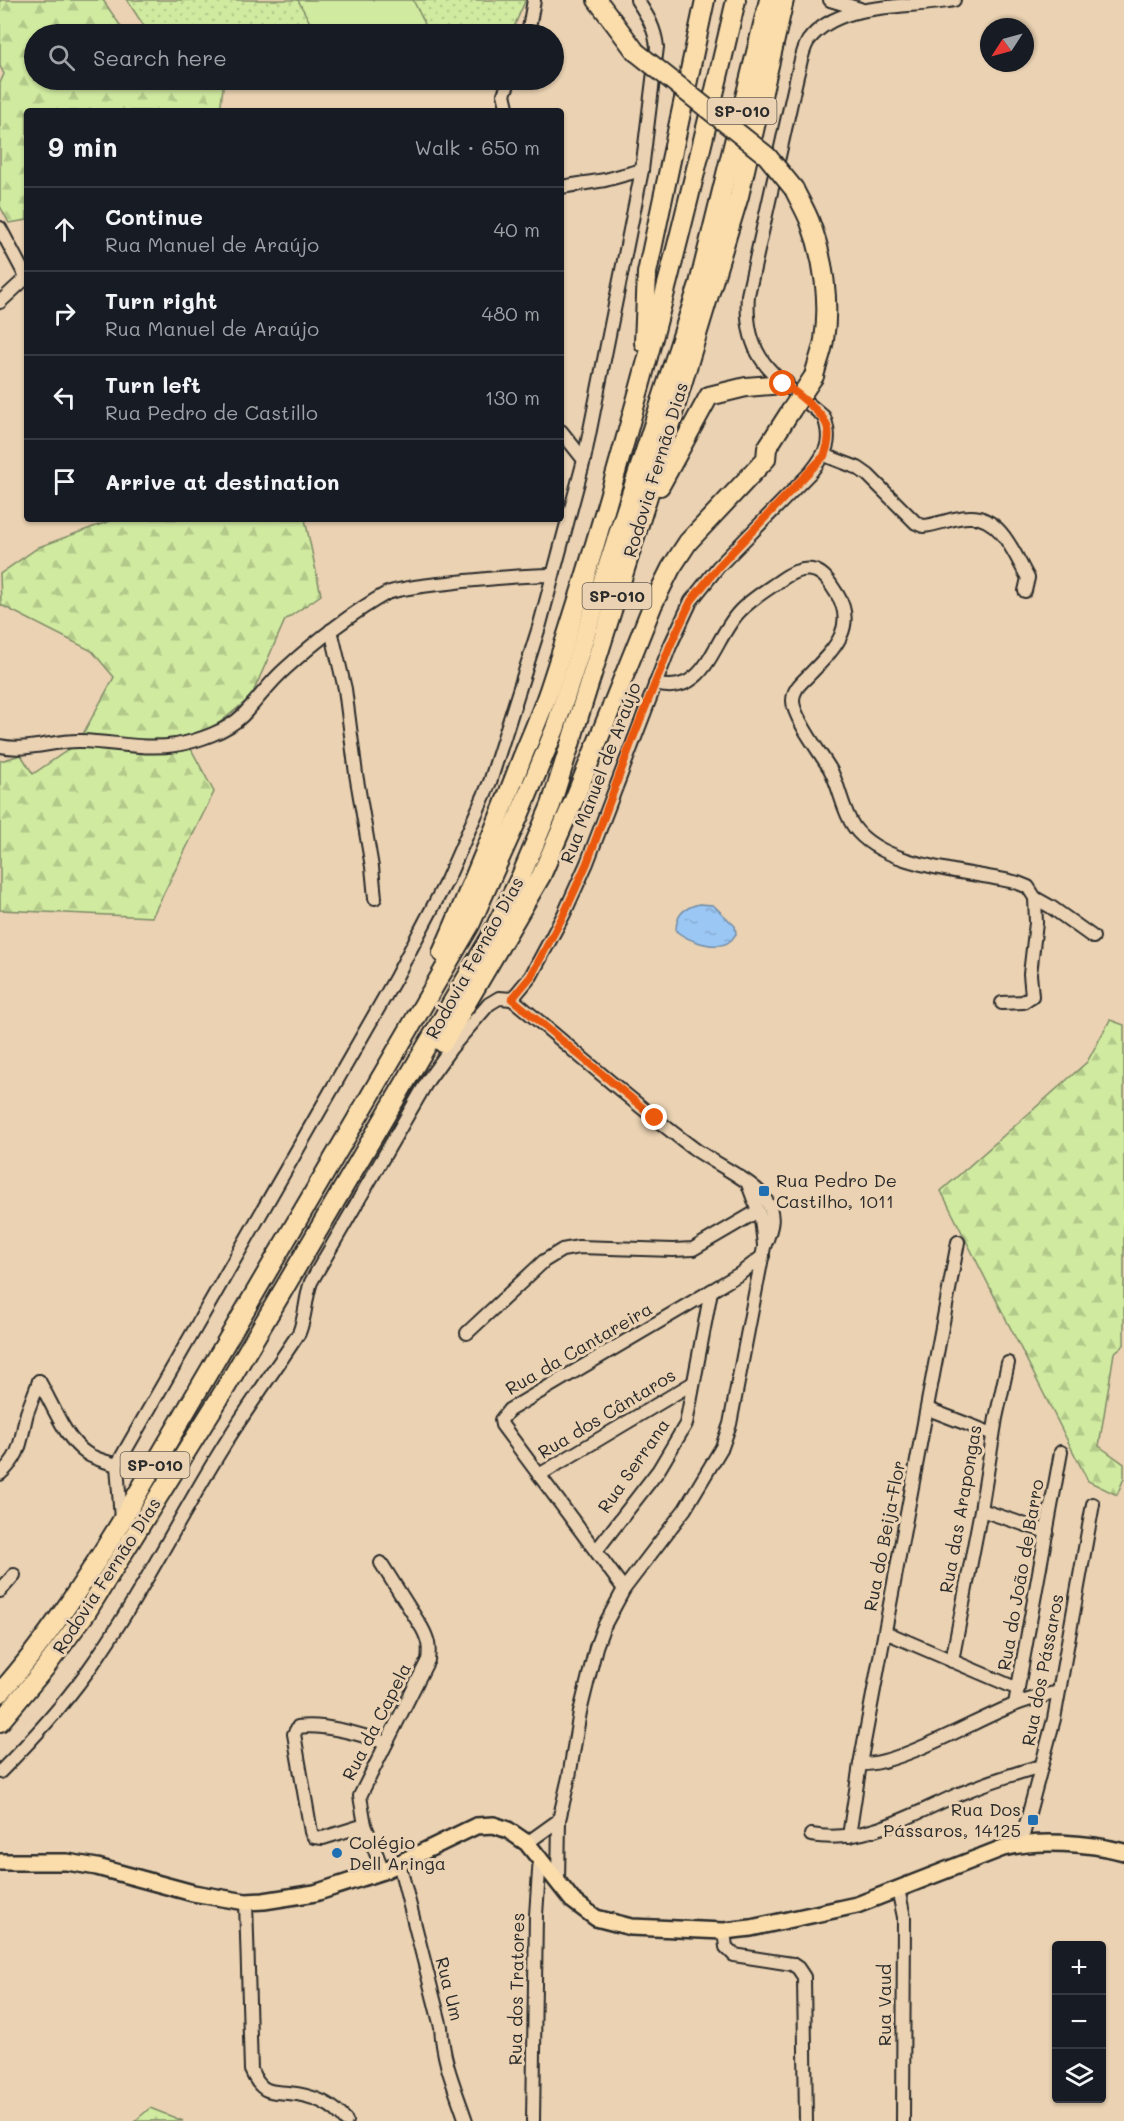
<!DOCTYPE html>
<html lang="en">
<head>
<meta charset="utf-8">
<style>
	body { margin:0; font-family:Mali,sans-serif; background:#20242c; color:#f1f3f6 }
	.controls { position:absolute; right:18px; bottom:18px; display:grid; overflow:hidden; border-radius:6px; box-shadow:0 2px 4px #0004 }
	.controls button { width:54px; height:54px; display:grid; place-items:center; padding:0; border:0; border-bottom:2px solid #363941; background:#171b24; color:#f1f3f6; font:30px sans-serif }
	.compass { position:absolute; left:980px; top:18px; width:54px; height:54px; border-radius:50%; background:#171b24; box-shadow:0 2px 4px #0004; rotate:234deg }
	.stop { position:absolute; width:18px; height:18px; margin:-14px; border:4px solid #ea580c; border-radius:50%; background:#fff }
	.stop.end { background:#ea580c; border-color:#fff; box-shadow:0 2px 6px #0008 }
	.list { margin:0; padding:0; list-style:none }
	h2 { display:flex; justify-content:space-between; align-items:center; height:78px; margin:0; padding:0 24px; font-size:26px }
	h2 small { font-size:20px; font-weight:400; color:#9ea1a6 }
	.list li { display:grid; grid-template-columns:39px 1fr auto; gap:18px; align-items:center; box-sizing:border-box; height:84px; padding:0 24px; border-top:2px solid #363941 }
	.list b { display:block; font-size:22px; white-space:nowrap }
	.list p { margin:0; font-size:20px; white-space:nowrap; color:#9ea1a6 }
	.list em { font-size:20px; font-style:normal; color:#9ea1a6 }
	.icon { flex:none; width:33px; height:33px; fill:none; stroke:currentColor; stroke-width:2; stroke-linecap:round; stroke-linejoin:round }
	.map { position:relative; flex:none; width:1124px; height:2121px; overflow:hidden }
	.search { position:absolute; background:#171b24; box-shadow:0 2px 4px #0004; left:24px; top:24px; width:540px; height:66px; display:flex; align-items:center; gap:15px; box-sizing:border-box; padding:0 21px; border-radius:33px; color:#9ea1a6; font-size:22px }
	.panel { position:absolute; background:#171b24; box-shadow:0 2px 4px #0004; left:24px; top:108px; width:540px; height:414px; border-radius:6px }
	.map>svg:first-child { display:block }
</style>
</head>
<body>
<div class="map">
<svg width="1124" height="2121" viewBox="0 0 1124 2121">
	<defs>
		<pattern id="green-dots" width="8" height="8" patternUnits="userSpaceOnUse" patternTransform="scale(1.5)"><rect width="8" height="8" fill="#d0eaa0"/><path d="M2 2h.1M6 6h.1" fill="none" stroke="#b3c98a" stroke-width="1.8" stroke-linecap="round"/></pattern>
		<pattern id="forest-firs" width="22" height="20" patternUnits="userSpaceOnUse" patternTransform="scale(1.5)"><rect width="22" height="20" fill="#d0eaa0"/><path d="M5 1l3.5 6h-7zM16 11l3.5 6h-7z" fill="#b3c98a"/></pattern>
		<pattern id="water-ripples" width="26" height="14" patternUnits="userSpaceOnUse" patternTransform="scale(1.5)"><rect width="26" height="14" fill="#9bc7f4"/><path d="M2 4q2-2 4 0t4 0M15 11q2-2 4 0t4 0" fill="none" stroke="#86abd1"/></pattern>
	</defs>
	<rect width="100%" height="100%" fill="#ead2b2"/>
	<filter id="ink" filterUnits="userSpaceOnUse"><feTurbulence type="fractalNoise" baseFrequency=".0167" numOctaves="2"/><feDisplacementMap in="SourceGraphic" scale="12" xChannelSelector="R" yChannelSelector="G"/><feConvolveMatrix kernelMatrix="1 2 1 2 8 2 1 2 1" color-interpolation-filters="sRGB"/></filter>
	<g filter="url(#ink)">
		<path fill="url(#green-dots)" stroke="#7e8a66" stroke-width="1.5" d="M127,0H525V1L511,34H149Z"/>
		<g fill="url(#forest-firs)" stroke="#7e8a66" stroke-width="1.5">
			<path d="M0,0H103L126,34H34V80H157L161,85L224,80L220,111H27V220L9,223L0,206V83L4,74L0,66Z"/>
			<path d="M115,519H305L321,595L285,620L251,697L190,747L214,792L152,917L0,910V761L21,755L33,774L78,743L114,677L92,651L1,605L0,574L39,547Z"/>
			<path d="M1110,1020L1124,1025V1345L1114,1353L1099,1446L1124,1464V1478L1117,1495L1088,1481L941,1191L1087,1062Z"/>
			<path d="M150,2108L183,2121H135Z"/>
		</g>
		<path fill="#d0eaa0" stroke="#7e8a66" stroke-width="1.5" d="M298,0H413L425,24L405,34H316Z"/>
		<path fill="url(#water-ripples)" stroke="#6e89a4" stroke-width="1.5" d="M699,904L713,905L735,926L736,934C734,936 733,939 730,941C717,952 687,940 676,931C676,915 683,908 699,904Z"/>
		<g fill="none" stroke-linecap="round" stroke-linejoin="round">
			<defs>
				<g id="minor">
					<path d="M830,0L860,9"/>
					<path d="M528,34L534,0"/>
					<path d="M508,111L504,94L510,80"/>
					<path d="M561,187L605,180L642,170"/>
					<path d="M0,228L26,277"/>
					<path d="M0,302L27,277"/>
					<path d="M561,431L584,460"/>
					<path d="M824,455L858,468L868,475L916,523L923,526C938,525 953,517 969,517C1001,515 1015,556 1028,578L1025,591"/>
					<path d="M331,630L345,689L356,774L372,867L375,898"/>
					<path d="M655,684C706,698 712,641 739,612C750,600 765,591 778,582C789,574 802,566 816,571C826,575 831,585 837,594C858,628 832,651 809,675C801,683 793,689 793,701C793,717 821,754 830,769C840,787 842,810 854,827C884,869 972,871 1018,883L1028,887L1035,898L1051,907L1093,937"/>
					<path d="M0,746C27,752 54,740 81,741C114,742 144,750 176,745C198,741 227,731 242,716C257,701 269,683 285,669C317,640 350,614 387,593C409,586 433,585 456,582C488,579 520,575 552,575"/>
					<path d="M512,999L531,976L564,914L587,863L670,646L691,601L718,567L811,472C826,453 833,442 824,417C779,377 743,364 748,295L797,76C800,65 802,51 808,41C838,0 907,9 954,0"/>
					<path d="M512,999C572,1048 630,1101 692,1147C710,1161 751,1180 763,1196C777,1213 772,1228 764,1247L730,1424L722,1447L685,1509L624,1589L603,1628L596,1647L580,1712L569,1777L559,1820L558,1882"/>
					<path d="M1002,1003L1023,1002L1032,996L1030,974L1036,923L1035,898"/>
					<path d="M748,1184L761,1219L764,1245"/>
					<path d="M467,1333L544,1261L562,1250L579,1247L673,1250L693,1249L758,1211"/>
					<path d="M39,1381C52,1403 65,1439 86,1453C94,1459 107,1462 117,1465"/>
					<path d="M928,1409L993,1434"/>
					<path d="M0,1474C23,1454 20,1439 27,1413C31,1402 35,1392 39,1381"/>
					<path d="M539,1475L693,1383"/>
					<path d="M981,1510L1047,1532"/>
					<path d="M121,1520L117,1465L395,979L447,880L490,782L540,624L584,460L642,170L657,47C655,28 647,15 637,0"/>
					<path d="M596,1551L658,1471L686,1424L711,1291"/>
					<path d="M381,1563L422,1628C428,1639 430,1647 428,1660L360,1796L365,1825L383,1871"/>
					<path d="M624,1589L502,1425L501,1420L509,1410L711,1291L741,1273L763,1256"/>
					<path d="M0,1591L14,1575"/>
					<path d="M885,1632L1018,1689"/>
					<path d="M952,1661L981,1510L996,1418L1008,1363"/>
					<path d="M1015,1704L1061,1452"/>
					<path d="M860,1764C896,1767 977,1719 1014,1705C1028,1699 1043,1696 1058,1692"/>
					<path d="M0,1772C31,1741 61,1708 87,1672C138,1601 177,1521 223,1447C247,1408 274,1371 299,1333C306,1316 305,1299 311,1282L428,1080L451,1048L489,1004L499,998L512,999"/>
					<path d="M365,1825L323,1838L314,1837L311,1832L294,1734L298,1727C322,1723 363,1735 386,1743"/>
					<path d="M811,1835C865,1844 911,1815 959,1794C986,1783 1013,1774 1041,1766"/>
					<path d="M849,1836L860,1764L958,1242"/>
					<path d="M527,1843L559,1820"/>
					<path d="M1021,1843L1054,1719L1093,1504"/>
					<path d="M399,1863L441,2027C443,2063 455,2088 466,2121"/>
					<path d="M898,1889L904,1917L903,2121"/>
					<path d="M246,1902L251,2070C254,2077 258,2085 265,2089C272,2093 280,2092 288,2093C311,2095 332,2102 346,2121"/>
					<path d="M724,1931L726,1947L734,1955L792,1964L798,1968L804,1977L806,2121"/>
					<path d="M533,2121L536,1915L540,1857"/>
				</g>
				<path id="major" d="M0,1862H67L97,1867L193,1893L246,1902L264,1901L315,1893L383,1871L476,1826L494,1825L508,1830L527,1843L572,1900L596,1918L631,1927L724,1931L751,1928L857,1905L1003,1848C1037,1839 1090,1843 1124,1852"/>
				<g id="highway">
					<path d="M597,0L636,52"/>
					<path d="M794,189C799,200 806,211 810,222C824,259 830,302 824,340C822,352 817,364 814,376"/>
					<path d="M644,343L647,273L705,0"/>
					<path d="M660,486L709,396L746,387L784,384"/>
					<path d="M442,953C470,889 497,824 522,758C532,734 543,709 551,684C625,460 683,230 736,0"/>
					<path d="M443,1043L541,876L574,800L653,604L671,568L688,542L766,459L767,448L790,412"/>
					<path d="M0,1693C48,1638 83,1584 121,1522L470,925L518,818L555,729L699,284L769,0"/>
					<path d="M0,1722L45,1668L86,1613L222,1394L490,938L521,876L551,805L652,483L739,196L784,0"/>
				</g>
			</defs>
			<use href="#minor" stroke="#2b2b2b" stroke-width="16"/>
			<use href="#major" stroke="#2b2b2b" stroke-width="20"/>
			<use href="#highway" stroke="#2b2b2b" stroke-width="22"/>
			<use href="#minor" stroke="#ead2b2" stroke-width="12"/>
			<use href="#major" stroke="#faddab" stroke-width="15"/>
			<use href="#highway" stroke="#faddab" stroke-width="18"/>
			<defs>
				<g id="highway-bridge">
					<path d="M636,52L767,156L794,189"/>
					<path d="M790,412L814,376"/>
				</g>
			</defs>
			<use href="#highway-bridge" stroke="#2b2b2b" stroke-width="22" stroke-linecap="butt"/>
			<use href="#highway-bridge" stroke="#faddab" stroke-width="18"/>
		</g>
	</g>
	<g fill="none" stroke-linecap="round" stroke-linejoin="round" filter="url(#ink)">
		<path stroke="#ea580c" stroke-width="8" d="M655,1118L512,999L531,976L564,914L587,863L633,738L670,646L691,601L718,567L824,456C835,428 826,419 807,402C799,395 792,389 783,384"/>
	</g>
	<g fill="#1f6fb2" stroke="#ead2b2" stroke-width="2">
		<rect x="758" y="1185" width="12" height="12" rx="3"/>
		<rect x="1027" y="1814" width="12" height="12" rx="3"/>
		<circle cx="337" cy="1853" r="6"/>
	</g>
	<g text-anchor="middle" stroke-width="6" stroke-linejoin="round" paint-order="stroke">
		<g fill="#ead2b2" stroke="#645d54" stroke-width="1.5">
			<rect x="707.5" y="98" width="69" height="26" rx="4.5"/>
			<rect x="582.5" y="583" width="69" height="26" rx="4.5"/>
			<rect x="120.5" y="1452" width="69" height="26" rx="4.5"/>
		</g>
		<g font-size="16" font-weight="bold" fill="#2b2b2b">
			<text x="742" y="117">SP-010</text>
			<text x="617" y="602">SP-010</text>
			<text x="155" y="1471">SP-010</text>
		</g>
		<g font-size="18" fill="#2b2b2b" stroke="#ead2b2">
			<text transform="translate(656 470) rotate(-73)" y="6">Rodovia Fernão Dias</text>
			<text transform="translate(601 773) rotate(-69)" y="6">Rua Manuel de Araújo</text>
			<text transform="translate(475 958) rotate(-61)" y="6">Rodovia Fernão Dias</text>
			<text transform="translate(579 1349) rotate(-30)" y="6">Rua da Cantareira</text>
			<text transform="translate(607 1414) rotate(-31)" y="6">Rua dos Cântaros</text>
			<text transform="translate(634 1466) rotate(-55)" y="6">Rua Serrana</text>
			<text transform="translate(961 1509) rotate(-80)" y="6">Rua das Arapongas</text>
			<text transform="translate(885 1536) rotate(-79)" y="6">Rua do Beija-Flor</text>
			<text transform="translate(1021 1575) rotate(-80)" y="6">Rua do João de Barro</text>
			<text transform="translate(107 1576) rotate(-57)" y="6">Rodovia Fernão Dias</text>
			<text transform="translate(1043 1670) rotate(-79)" y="6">Rua dos Pássaros</text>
			<text transform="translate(377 1722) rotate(-63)" y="6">Rua da Capela</text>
			<text transform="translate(449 1989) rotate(76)" y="6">Rua Um</text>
			<text transform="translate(517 1989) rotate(-89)" y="6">Rua dos Tratores</text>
			<text transform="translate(885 2005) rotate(-90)" y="6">Rua Vaud</text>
		</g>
		<g font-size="18" fill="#2b2b2b" stroke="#ead2b2" text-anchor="start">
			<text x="776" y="1187">Rua Pedro De<tspan x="776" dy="21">Castilho, 1011</tspan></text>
			<text x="1021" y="1816" text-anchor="end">Rua Dos<tspan x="1021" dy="21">Pássaros, 14125</tspan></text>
			<text x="349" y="1849">Colégio<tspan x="349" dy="21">Dell Aringa</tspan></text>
		</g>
	</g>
</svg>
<div class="controls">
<button>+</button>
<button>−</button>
<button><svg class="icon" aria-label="layers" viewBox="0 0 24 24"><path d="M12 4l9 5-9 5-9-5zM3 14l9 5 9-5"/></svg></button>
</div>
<svg class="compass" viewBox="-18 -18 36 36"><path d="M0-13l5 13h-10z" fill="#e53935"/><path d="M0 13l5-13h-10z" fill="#9ea1a6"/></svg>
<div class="stop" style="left:783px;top:384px"></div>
<div class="stop end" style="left:655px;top:1118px"></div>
<div class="search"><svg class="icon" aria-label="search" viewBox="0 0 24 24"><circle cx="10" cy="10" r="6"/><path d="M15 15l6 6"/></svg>Search here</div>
<section class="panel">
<h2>9 min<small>Walk · 650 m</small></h2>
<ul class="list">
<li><svg class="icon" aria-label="ahead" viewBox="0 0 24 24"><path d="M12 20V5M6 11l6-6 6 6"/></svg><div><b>Continue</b><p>Rua Manuel de Araújo</p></div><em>40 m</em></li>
<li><svg class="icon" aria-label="right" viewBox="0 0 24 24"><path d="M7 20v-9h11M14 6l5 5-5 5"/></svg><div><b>Turn right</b><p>Rua Manuel de Araújo</p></div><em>480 m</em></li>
<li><svg class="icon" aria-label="left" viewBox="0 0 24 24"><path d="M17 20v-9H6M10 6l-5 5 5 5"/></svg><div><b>Turn left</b><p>Rua Pedro de Castillo</p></div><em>130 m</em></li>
<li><svg class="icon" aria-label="arrive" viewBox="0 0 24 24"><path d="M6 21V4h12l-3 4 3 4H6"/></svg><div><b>Arrive at destination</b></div></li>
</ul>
</section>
</div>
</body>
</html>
